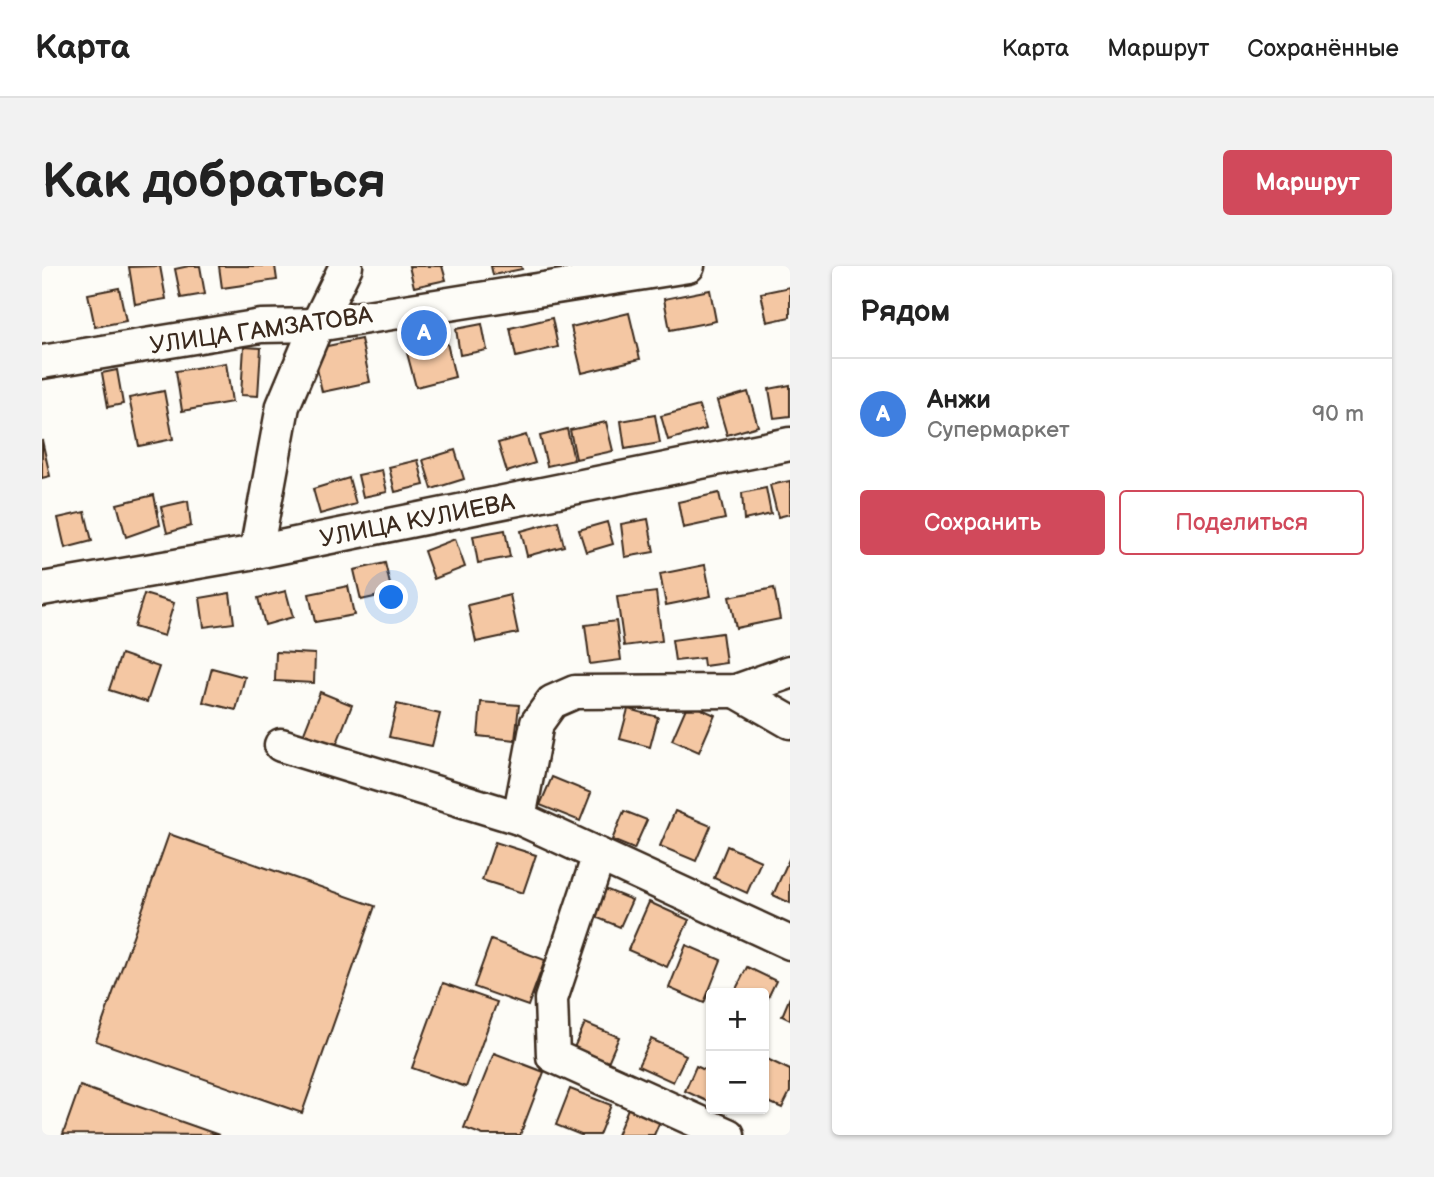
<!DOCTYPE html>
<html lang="ru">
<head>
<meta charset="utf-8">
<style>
	body { margin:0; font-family:"Balsamiq Sans",sans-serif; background:#f2f2f2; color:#222 }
	.controls { position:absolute; right:21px; bottom:21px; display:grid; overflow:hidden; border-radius:7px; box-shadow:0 2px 5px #0004 }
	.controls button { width:63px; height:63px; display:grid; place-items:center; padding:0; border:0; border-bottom:2px solid #e0e0e0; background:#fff; color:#222; font:35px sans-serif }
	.you { position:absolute; left:350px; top:332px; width:24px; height:24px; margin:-18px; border:5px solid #fff; border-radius:50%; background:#1a73e8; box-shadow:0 0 0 10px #1a73e833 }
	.badge { display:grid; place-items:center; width:46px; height:46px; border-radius:50%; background:#d1495b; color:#fff; font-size:23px; font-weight:700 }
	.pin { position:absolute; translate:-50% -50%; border:4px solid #fff; box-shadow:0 2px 7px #0006 }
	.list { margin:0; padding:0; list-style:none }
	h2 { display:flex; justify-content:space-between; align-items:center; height:91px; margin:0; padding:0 28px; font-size:30px }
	h2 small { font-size:23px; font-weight:400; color:#767676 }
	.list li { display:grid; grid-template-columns:46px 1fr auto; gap:21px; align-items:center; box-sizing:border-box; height:112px; padding:0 28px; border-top:2px solid #e0e0e0 }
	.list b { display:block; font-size:26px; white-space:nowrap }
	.list p { margin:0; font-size:23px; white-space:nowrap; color:#767676 }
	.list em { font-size:23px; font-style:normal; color:#767676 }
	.actions { display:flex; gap:14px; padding:21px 28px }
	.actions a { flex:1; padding:16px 0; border:2px solid #d1495b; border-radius:7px; text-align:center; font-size:24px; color:#d1495b }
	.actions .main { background:#d1495b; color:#fff }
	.map { position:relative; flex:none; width:748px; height:869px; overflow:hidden; border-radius:7px }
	header { display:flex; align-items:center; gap:42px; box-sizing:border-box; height:98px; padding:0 35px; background:#fff; border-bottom:2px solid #e0e0e0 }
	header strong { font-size:33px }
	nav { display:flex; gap:38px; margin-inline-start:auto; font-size:24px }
	.intro { display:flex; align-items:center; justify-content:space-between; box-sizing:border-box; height:168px; padding:0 42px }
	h1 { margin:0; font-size:49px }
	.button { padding:18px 32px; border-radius:7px; background:#d1495b; color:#fff; font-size:24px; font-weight:700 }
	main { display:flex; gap:42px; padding:0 42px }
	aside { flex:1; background:#fff; border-radius:7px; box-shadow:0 2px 5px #0004 }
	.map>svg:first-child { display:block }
</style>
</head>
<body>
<header>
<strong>Карта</strong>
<nav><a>Карта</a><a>Маршрут</a><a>Сохранённые</a></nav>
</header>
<div class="intro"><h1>Как добраться</h1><a class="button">Маршрут</a></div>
<main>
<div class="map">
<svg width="748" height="869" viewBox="0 0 748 869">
	<rect width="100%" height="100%" fill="#fdfcf7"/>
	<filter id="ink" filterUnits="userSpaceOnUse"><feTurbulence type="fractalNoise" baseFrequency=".0143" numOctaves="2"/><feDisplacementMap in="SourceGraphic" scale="14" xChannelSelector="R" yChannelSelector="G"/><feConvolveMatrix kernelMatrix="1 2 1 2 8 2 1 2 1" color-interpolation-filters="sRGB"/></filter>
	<g filter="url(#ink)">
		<g fill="#f4c7a3" stroke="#3b2a1e" stroke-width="2">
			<path d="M118,0L124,33L93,38L87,1Z"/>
			<path d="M147,0H158L163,28L139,32L133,3Z"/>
			<path d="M177,0H233L235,14L180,22Z"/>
			<path d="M367,0H400L404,14L372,21Z"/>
			<path d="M449,0H479L480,3L451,9Z"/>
			<path d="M748,21V51L725,56L719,27Z"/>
			<path d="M77,22L84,55L53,61L46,28Z"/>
			<path d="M668,24L674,55L628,64L622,33Z"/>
			<path d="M587,47L598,93L540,107L529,61Z"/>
			<path d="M510,52L516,81L474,91L468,62Z"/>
			<path d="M440,58L445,84L418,89L414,63Z"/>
			<path d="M319,73L328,116L280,126L271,83Z"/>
			<path d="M405,77L413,111L374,121L365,87Z"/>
			<path d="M202,81L219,82L216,130L199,129Z"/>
			<path d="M184,97L190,136L140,145L134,105Z"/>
			<path d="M75,104L81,138L66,141L60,107Z"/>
			<path d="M748,119V150L732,152L727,123Z"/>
			<path d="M122,125L131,173L97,180L87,132Z"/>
			<path d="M706,126L716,160L685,169L675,135Z"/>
			<path d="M657,140L664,163L626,174L619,150Z"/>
			<path d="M613,149L618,177L583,183L579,155Z"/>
			<path d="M564,156L571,185L534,193L528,164Z"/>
			<path d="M525,163L532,194L505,200L498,170Z"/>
			<path d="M484,169L493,197L465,206L456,177Z"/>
			<path d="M0,174L8,210L0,212Z"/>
			<path d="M413,184L422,213L390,223L381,194Z"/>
			<path d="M376,194L382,219L353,226L347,201Z"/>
			<path d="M340,204L345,226L321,231L316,209Z"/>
			<path d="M307,212L314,238L278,248L271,223Z"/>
			<path d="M748,215V248L736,251L728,219Z"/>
			<path d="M724,222L729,248L702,254L700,227Z"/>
			<path d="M677,227L683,253L641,262L636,236Z"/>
			<path d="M112,229L118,259L84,271L75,238Z"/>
			<path d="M146,235L149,260L125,267L119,241Z"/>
			<path d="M43,246L50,275L23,282L16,252Z"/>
			<path d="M606,253L612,286L583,291L579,258Z"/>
			<path d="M516,255L522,280L485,290L479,265Z"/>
			<path d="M565,256L571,278L544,286L537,264Z"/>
			<path d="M463,264L468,291L436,297L431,270Z"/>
			<path d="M413,273L423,301L392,313L382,285Z"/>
			<path d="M343,297L350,327L319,334L312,304Z"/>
			<path d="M663,299L669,330L624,339L618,308Z"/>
			<path d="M306,320L312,349L273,356L267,328Z"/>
			<path d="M732,322L738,353L694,362L687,331Z"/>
			<path d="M244,325L251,351L223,359L216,332Z"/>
			<path d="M614,326L620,375L582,380L575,331Z"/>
			<path d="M188,327L192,357L162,361L158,332Z"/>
			<path d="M102,328L132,337L122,370L92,361Z"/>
			<path d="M468,329L476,367L434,376L426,339Z"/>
			<path d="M574,355L579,394L548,398L543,359Z"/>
			<path d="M680,367L684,397L662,400L661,392L633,395L630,374Z"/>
			<path d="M234,386L273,388L272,417L233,415Z"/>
			<path d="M79,388L117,401L105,436L67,424Z"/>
			<path d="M170,402L203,411L194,444L161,436Z"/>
			<path d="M278,426L310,439L293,482L261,469Z"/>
			<path d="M439,436L477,439L473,474L436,470Z"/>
			<path d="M646,437L673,449L657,486L630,474Z"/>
			<path d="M355,438L398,448L390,480L347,471Z"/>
			<path d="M586,443L616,451L608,481L578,473Z"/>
			<path d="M510,511L549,527L538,555L498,539Z"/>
			<path d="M582,545L605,554L592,583L570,574Z"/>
			<path d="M633,545L669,560L654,595L618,580Z"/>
			<path d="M127,568L333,640L260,847L54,775Z"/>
			<path d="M453,576L494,589L481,627L440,614Z"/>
			<path d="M685,580L719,595L705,627L672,612Z"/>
			<path d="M748,591V637L731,629Z"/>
			<path d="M558,621L590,634L578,661L546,648Z"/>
			<path d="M607,636L647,654L625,701L586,684Z"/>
			<path d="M449,674L503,694L486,740L432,721Z"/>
			<path d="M644,679L679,694L662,737L627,722Z"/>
			<path d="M705,701L734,715L722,740V727H692Z"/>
			<path d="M401,717L455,736L424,821L370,802Z"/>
			<path d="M748,731V754L740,750Z"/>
			<path d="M543,757L577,771L564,801L530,786Z"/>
			<path d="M609,773L644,789L631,816L596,800Z"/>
			<path d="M452,787L502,806L478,869H441L422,862Z"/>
			<path d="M723,792L748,804V826L740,842L722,834Z"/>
			<path d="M654,800L669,807V837L643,825Z"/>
			<path d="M38,820L177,869L21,868Z"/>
			<path d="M528,823L569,839L557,869H539L514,859Z"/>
			<path d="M587,840L619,853L612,869H575Z"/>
		</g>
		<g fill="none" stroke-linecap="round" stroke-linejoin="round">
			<defs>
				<g id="minor">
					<path d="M0,96L219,60L275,59L646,0"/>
					<path d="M214,286L241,140L275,59L304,0"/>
					<path d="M0,323L214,286L748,178"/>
					<path d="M694,425L748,456"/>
					<path d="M239,479L477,552L748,677"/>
					<path d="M477,552L495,457L510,436L533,426L694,425L748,406"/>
					<path d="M557,589L509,733L511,790L686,869"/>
				</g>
			</defs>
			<use href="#minor" stroke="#3b2a1e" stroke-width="37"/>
			<use href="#minor" stroke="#fdfcf7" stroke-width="32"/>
		</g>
	</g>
	<g text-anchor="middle" stroke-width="7" stroke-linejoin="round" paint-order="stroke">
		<g font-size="24" fill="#3b2a1e" stroke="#fdfcf7">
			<text transform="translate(219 64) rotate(-8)" y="8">УЛИЦА ГАМЗАТОВА</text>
			<text transform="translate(375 254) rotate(-11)" y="8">УЛИЦА КУЛИЕВА</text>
		</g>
	</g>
</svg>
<div class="controls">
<button>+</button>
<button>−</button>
</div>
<div class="you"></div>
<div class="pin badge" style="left:382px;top:67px;background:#3f7fe0">A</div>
</div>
<aside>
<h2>Рядом<small></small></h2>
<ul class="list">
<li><span class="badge" style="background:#3f7fe0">A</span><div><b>Анжи</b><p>Супермаркет</p></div><em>90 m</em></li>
</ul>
<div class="actions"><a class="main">Сохранить</a><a>Поделиться</a></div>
</aside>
</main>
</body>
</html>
